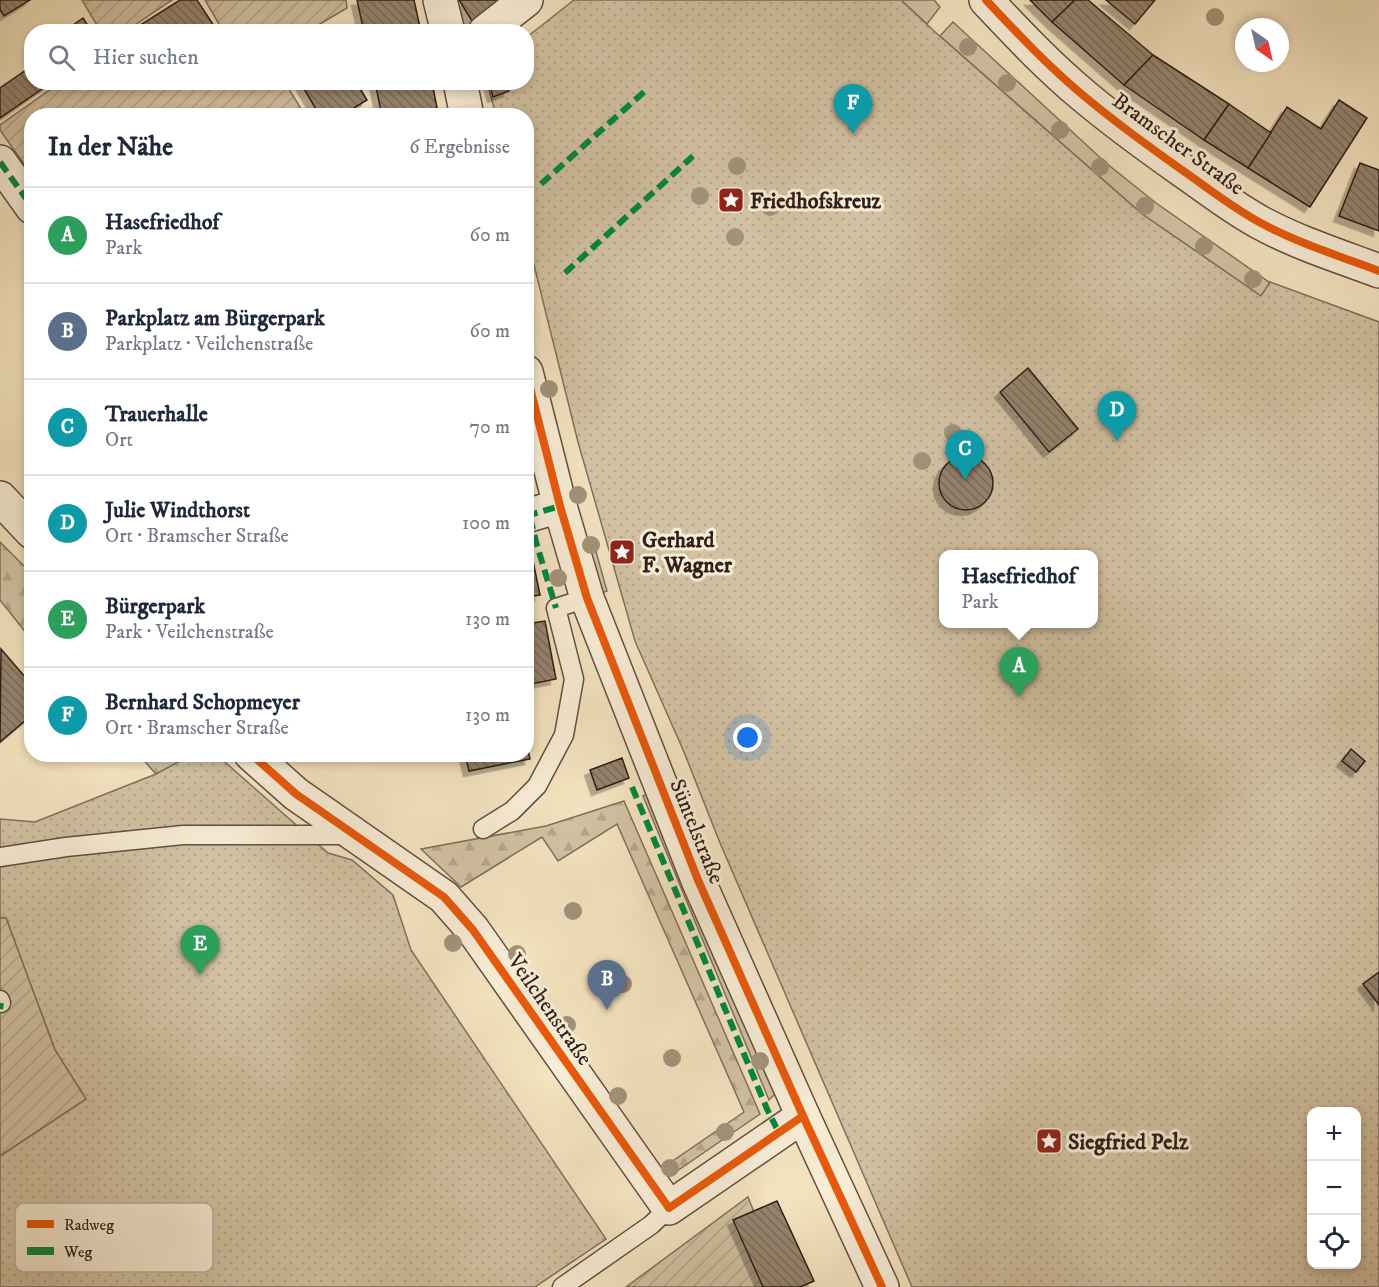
<!DOCTYPE html>
<html lang="de">
<head>
<meta charset="utf-8">
<style>
	body { margin:0; font-family:"IM FELL DW Pica",serif; background:#f2f2f3; color:#1f2937 }
	.controls { position:absolute; right:18px; bottom:18px; display:grid; overflow:hidden; border-radius:12px; box-shadow:0 3px 9px #0003 }
	.controls button { width:54px; height:54px; display:grid; place-items:center; padding:0; border:0; border-bottom:2px solid #e0e1e3; background:#fff; color:#1f2937; font:30px sans-serif }
	.compass { position:absolute; left:1235px; top:18px; width:54px; height:54px; border-radius:50%; background:#fff; box-shadow:0 3px 9px #0003; rotate:146deg }
	.you { position:absolute; left:748px; top:738px; width:21px; height:21px; margin:-15px; border:4px solid #fff; border-radius:50%; background:#1a73e8; box-shadow:0 0 0 9px #1a73e833 }
	.badge { display:grid; place-items:center; width:39px; height:39px; border-radius:50%; background:#8f2418; color:#fff; font-size:20px; font-weight:700 }
	.pin { position:absolute; translate:-50% -50px; filter:drop-shadow(0 2px 3px #0008) }
	.pin::after { content:''; position:absolute; top:32px; width:21px; height:18px; background:inherit; clip-path:polygon(0 0,100% 0,50% 100%) }
	.popup { position:absolute; left:939px; top:550px; width:159px; height:78px; box-sizing:border-box; display:grid; place-content:center; border-radius:12px; background:#fff; filter:drop-shadow(0 2px 4px #0005); font-size:20px; white-space:nowrap; color:#747a83 }
	.popup b { font-size:22px; color:#1f2937 }
	.popup::after { content:''; position:absolute; left:50%; top:100%; margin-left:-12px; border:12px solid transparent; border-top-color:#fff }
	.list { margin:0; padding:0; list-style:none }
	h2 { display:flex; justify-content:space-between; align-items:center; height:78px; margin:0; padding:0 24px; font-size:26px }
	h2 small { font-size:20px; font-weight:400; color:#747a83 }
	.list li { display:grid; grid-template-columns:39px 1fr auto; gap:18px; align-items:center; box-sizing:border-box; height:96px; padding:0 24px; border-top:2px solid #e0e1e3 }
	.list b { display:block; font-size:22px; white-space:nowrap }
	.list p { margin:0; font-size:20px; white-space:nowrap; color:#747a83 }
	.list em { font-size:20px; font-style:normal; color:#747a83 }
	.icon { flex:none; width:33px; height:33px; fill:none; stroke:currentColor; stroke-width:2; stroke-linecap:round; stroke-linejoin:round }
	.map { position:relative; flex:none; width:1379px; height:1287px; overflow:hidden }
	.search { position:absolute; background:#fff; box-shadow:0 3px 9px #0003; left:24px; top:24px; width:510px; height:66px; display:flex; align-items:center; gap:15px; box-sizing:border-box; padding:0 21px; border-radius:24px; color:#747a83; font-size:22px }
	.panel { position:absolute; background:#fff; box-shadow:0 3px 9px #0003; left:24px; top:108px; width:510px; height:654px; border-radius:24px }
	.map>svg:first-child { display:block }
</style>
</head>
<body>
<div class="map">
<svg width="1379" height="1287" viewBox="0 0 1379 1287">
	<defs>
		<pattern id="forest-firs" width="22" height="20" patternUnits="userSpaceOnUse" patternTransform="scale(1.5)"><rect width="22" height="20" fill="#d2c2a3"/><path d="M5 1l3.5 6h-7zM16 11l3.5 6h-7z" fill="#b5a68c"/></pattern>
		<pattern id="park-dots" width="8" height="8" patternUnits="userSpaceOnUse" patternTransform="scale(1.5)"><rect width="8" height="8" fill="#d2c2a3"/><path d="M2 2h.1M6 6h.1" fill="none" stroke="#b5a68c" stroke-width="1.8" stroke-linecap="round"/></pattern>
		<pattern id="garden-furrows" width="10" height="10" patternUnits="userSpaceOnUse" patternTransform="scale(1.5)"><rect width="10" height="10" fill="#d2c2a3"/><path d="M-1 1l2-2M0 10L10 0M9 11l2-2" fill="none" stroke="#b5a68c"/></pattern>
		<pattern id="building-back-hatch" width="6" height="6" patternUnits="userSpaceOnUse" patternTransform="scale(1.5)"><rect width="6" height="6" fill="#95846f"/><path d="M-1 5l2 2M0 0l6 6M5-1l2 2" fill="none" stroke="#7a6b5a"/></pattern>
		<filter id="shadow"><feDropShadow dx="-5.5" dy="5.5" stdDeviation="0" flood-color="#0004"/></filter>
	</defs>
	<rect width="100%" height="100%" fill="#f4e3c0"/>
	<filter id="stains"><feTurbulence type="fractalNoise" baseFrequency=".00333" numOctaves="4"/><feColorMatrix values="0 0 0 0 .2 0 0 0 0 .09 0 0 0 0 .02 0 0 0 .5 -.17"/></filter>
	<radialGradient id="worn" r=".72"><stop offset=".6" stop-color="#630" stop-opacity="0"/><stop offset="1" stop-color="#630" stop-opacity=".3"/></radialGradient>
	<g fill="#d2c2a3" stroke="#80705e" stroke-width="1.5">
		<path d="M901,0H934L940,7L927,24Z"/>
		<path d="M953,22L1106,163L1156,203L1269,282L1379,322V349L1261,296L1142,214L940,36Z"/>
		<path d="M593,541L607,591L601,593L587,542Z"/>
		<path d="M652,792L778,1091L769,1100L643,796Z"/>
	</g>
	<g fill="url(#forest-firs)" stroke="#80705e" stroke-width="1.5">
		<path d="M0,542L31,573V639L0,600Z"/>
		<path d="M139,755H205L156,774Z"/>
		<path d="M624,801L760,1114L677,1171L661,1169L744,1112L617,824L558,861L542,837L461,887L421,849L546,826Z"/>
	</g>
	<g fill="url(#park-dots)" stroke="#80705e" stroke-width="1.5" fill-rule="evenodd">
		<path d="M574,0H901L934,31L1142,214L1261,296L1270,282L1379,322V1287H912L720,843L684,752L635,641L578,442L527,237L526,116L496,115L487,83L526,82L527,37ZM944,554H1094V624H944ZM1312,1112H1356V1264H1312Z"/>
		<path d="M191,755H217L328,853L352,860L393,895L411,950L606,1239L535,1287H0V1156L86,1099L55,1050L6,918H0V819L35,822L156,774Z"/>
	</g>
	<g fill="url(#garden-furrows)" stroke="#80705e" stroke-width="1.5">
		<path d="M82,0H172L129,29L130,31L101,32Z"/>
		<path d="M205,0H346L347,8L308,31H223Z"/>
		<path d="M61,82L285,83L305,115L32,116L31,174L0,130V125Z"/>
		<path d="M0,918H6L55,1050L86,1099L0,1156Z"/>
		<path d="M748,1197L784,1287H626Z"/>
	</g>
	<g fill="url(#building-back-hatch)" stroke="#2e1e18" stroke-width="1.5" filter="url(#shadow)">
		<path d="M0,0H30L4,16L0,10Z"/>
		<path d="M180,0H197L216,29L213,32H136L134,29Z"/>
		<path d="M357,0H414L421,32H364Z"/>
		<path d="M459,0H498L472,21Z"/>
		<path d="M1030,0H1075L1052,22Z"/>
		<path d="M1075,0H1088L1153,55L1124,85L1052,22Z"/>
		<path d="M1106,0H1155L1135,24Z"/>
		<path d="M83,18L92,32H63Z"/>
		<path d="M1153,55L1229,104L1204,140L1124,85Z"/>
		<path d="M32,66V82H52L0,118V88Z"/>
		<path d="M300,82H356L367,100L341,116H320Z"/>
		<path d="M375,82H432L437,108L405,116H382Z"/>
		<path d="M489,82H508L509,91L493,97Z"/>
		<path d="M1339,100L1367,118L1310,207L1248,168L1287,107L1321,129Z"/>
		<path d="M1229,104L1271,133L1248,168L1204,140Z"/>
		<path d="M1360,163L1379,170V231L1339,216Z"/>
		<path d="M1028,368L1078,429L1049,452L1000,392Z"/>
		<circle cx="966" cy="483" r="27"/>
		<path d="M530,546L540,595L526,597V547Z"/>
		<path d="M545,621L556,679L526,685V624Z"/>
		<path d="M1,649L32,685V701L28,705L32,709V715L0,742Z"/>
		<path d="M526,741L530,759L469,771L465,754H526Z"/>
		<path d="M1351,749L1365,761L1356,772L1342,761Z"/>
		<path d="M622,758L629,778L597,790L590,770Z"/>
		<path d="M1379,972V1005L1363,984Z"/>
		<path d="M777,1201L814,1281L800,1287H763L733,1220Z"/>
	</g>
	<g fill="none" stroke-linecap="round" stroke-linejoin="round">
		<defs>
			<g id="service">
				<path d="M483,829L512,811L537,786L564,735L574,679L556,608L587,598"/>
				<path d="M0,857L66,847L183,835H348"/>
				<path d="M0,1000L1,1003"/>
				<path d="M562,1287L651,1225L669,1208"/>
			</g>
			<g id="minor">
				<path d="M986,0C1017,33 1049,67 1084,96C1115,122 1148,146 1182,170C1208,188 1233,208 1261,223C1298,243 1339,256 1379,271"/>
				<path d="M485,32L526,0"/>
				<path d="M0,162L32,207"/>
				<path d="M0,498L32,532"/>
				<path d="M526,516L560,506"/>
				<path d="M251,754L296,794L444,897L473,930L669,1208L803,1116"/>
			</g>
			<g id="tertiary">
				<path d="M440,0L448,32"/>
				<path d="M460,82L467,116"/>
				<path d="M526,372L560,506L587,598L698,880L803,1116L882,1287"/>
			</g>
		</defs>
		<use href="#service" stroke="#604f42" stroke-width="21"/>
		<use href="#minor" stroke="#604f42" stroke-width="36"/>
		<use href="#tertiary" stroke="#604f42" stroke-width="36"/>
		<use href="#service" stroke="#f8edd6" stroke-width="18"/>
		<use href="#minor" stroke="#f8edd6" stroke-width="33"/>
		<use href="#tertiary" stroke="#f8edd6" stroke-width="33"/>
		<g stroke="#00873e" stroke-width="6" stroke-dasharray="12 6" stroke-linecap="butt">
			<path d="M0,162L32,207"/>
			<path d="M541,184L644,92"/>
			<path d="M565,273L693,156"/>
			<path d="M526,500L536,542L556,608"/>
			<path d="M526,516L560,506"/>
			<path d="M632,787L767,1109L779,1133"/>
			<path d="M0,1009L1,1003"/>
		</g>
		<defs>
			<g id="cycleway">
				<path d="M986,0C1017,33 1049,67 1084,96C1115,122 1148,146 1182,170C1208,188 1233,208 1261,223C1298,243 1339,256 1379,271"/>
				<path d="M526,372L560,506L587,598L698,880L803,1116L882,1287"/>
				<path d="M251,754L296,794L444,897L473,930L669,1208L803,1116"/>
			</g>
		</defs>
		<use href="#cycleway" stroke="#f8edd6" stroke-width="11"/>
		<use href="#cycleway" stroke="#e8590c" stroke-width="8"/>
	</g>
	<g fill="#a2927b">
		<circle cx="1215" cy="17" r="9"/>
		<circle cx="968" cy="47" r="9"/>
		<circle cx="1007" cy="83" r="9"/>
		<circle cx="1060" cy="130" r="9"/>
		<circle cx="737" cy="166" r="9"/>
		<circle cx="1100" cy="167" r="9"/>
		<circle cx="700" cy="196" r="9"/>
		<circle cx="1145" cy="206" r="9"/>
		<circle cx="770" cy="207" r="9"/>
		<circle cx="735" cy="237" r="9"/>
		<circle cx="1204" cy="246" r="9"/>
		<circle cx="1253" cy="279" r="9"/>
		<circle cx="549" cy="389" r="9"/>
		<circle cx="953" cy="433" r="9"/>
		<circle cx="922" cy="461" r="9"/>
		<circle cx="578" cy="495" r="9"/>
		<circle cx="591" cy="545" r="9"/>
		<circle cx="558" cy="578" r="9"/>
		<circle cx="573" cy="911" r="9"/>
		<circle cx="453" cy="943" r="9"/>
		<circle cx="517" cy="954" r="9"/>
		<circle cx="623" cy="984" r="9"/>
		<circle cx="567" cy="1025" r="9"/>
		<circle cx="672" cy="1058" r="9"/>
		<circle cx="760" cy="1061" r="9"/>
		<circle cx="618" cy="1096" r="9"/>
		<circle cx="725" cy="1132" r="9"/>
		<circle cx="670" cy="1168" r="9"/>
	</g>
	<defs>
		<symbol id="sight-square" viewBox="-11 -11 22 22"><rect x="-9" y="-9" width="18" height="18" rx="4" fill="#8f2418" stroke="#f8edd6"/><path d="M0-6L1.8-2.2L6-1.7L2.9 1.2L3.7 5.4L0 3.3L-3.7 5.4L-2.9 1.2L-6-1.7L-1.8-2.2Z" fill="#fff"/></symbol>
	</defs>
	<g fill-rule="evenodd">
		<use href="#sight-square" x="716" y="185" width="30" height="30"/>
		<use href="#sight-square" x="607" y="537" width="30" height="30"/>
		<use href="#sight-square" x="1034" y="1126" width="30" height="30"/>
	</g>
	<g text-anchor="middle" stroke-width="6" stroke-linejoin="round" paint-order="stroke">
		<g font-size="22" fill="#2e1e18" stroke="#f8edd6">
			<text transform="translate(1179 143) rotate(36)" y="8">Bramscher Straße</text>
			<text transform="translate(698 831) rotate(68)" y="8">Süntelstraße</text>
			<text transform="translate(551 1009) rotate(55)" y="8">Veilchenstraße</text>
		</g>
		<g font-size="22" font-weight="bold" fill="#2e1e18" stroke="#f8edd6" text-anchor="start">
			<text x="750" y="208">Friedhofskreuz</text>
			<text x="642" y="547">Gerhard<tspan x="642" dy="25">F. Wagner</tspan></text>
			<text x="1068" y="1149">Siegfried Pelz</text>
		</g>
	</g>
	<rect x="15" y="1203" width="198" height="69" rx="9" fill="#f8edd6" stroke="#bbaf9d" stroke-width="1.5"/>
	<rect x="27" y="1220" width="27" height="8" fill="#e8590c"/>
	<rect x="27" y="1247" width="27" height="8" fill="#00873e"/>
	<g font-size="16" fill="#2e1e18">
		<text x="64" y="1230">Radweg</text>
		<text x="64" y="1257">Weg</text>
	</g>
	<rect width="100%" height="100%" filter="url(#stains)"/>
	<rect width="100%" height="100%" fill="url(#worn)"/>
</svg>
<div class="controls">
<button>+</button>
<button>−</button>
<button><svg class="icon" aria-label="locate" viewBox="0 0 24 24"><circle cx="12" cy="12" r="6"/><path d="M12 2v4M12 18v4M2 12h4M18 12h4"/></svg></button>
</div>
<svg class="compass" viewBox="-18 -18 36 36"><path d="M0-13l5 13h-10z" fill="#e53935"/><path d="M0 13l5-13h-10z" fill="#747a83"/></svg>
<div class="you"></div>
<div class="pin badge" style="left:1019px;top:697px;background:#2e9e5b">A</div>
<div class="popup"><b>Hasefriedhof</b>Park</div>
<div class="pin badge" style="left:607px;top:1010px;background:#5c6f8a">B</div>
<div class="pin badge" style="left:965px;top:480px;background:#0f9aa8">C</div>
<div class="pin badge" style="left:1117px;top:441px;background:#0f9aa8">D</div>
<div class="pin badge" style="left:200px;top:975px;background:#2e9e5b">E</div>
<div class="pin badge" style="left:853px;top:134px;background:#0f9aa8">F</div>
<div class="search"><svg class="icon" aria-label="search" viewBox="0 0 24 24"><circle cx="10" cy="10" r="6"/><path d="M15 15l6 6"/></svg>Hier suchen</div>
<section class="panel">
<h2>In der Nähe<small>6 Ergebnisse</small></h2>
<ul class="list">
<li><span class="badge" style="background:#2e9e5b">A</span><div><b>Hasefriedhof</b><p>Park</p></div><em>60 m</em></li>
<li><span class="badge" style="background:#5c6f8a">B</span><div><b>Parkplatz am Bürgerpark</b><p>Parkplatz · Veilchenstraße</p></div><em>60 m</em></li>
<li><span class="badge" style="background:#0f9aa8">C</span><div><b>Trauerhalle</b><p>Ort</p></div><em>70 m</em></li>
<li><span class="badge" style="background:#0f9aa8">D</span><div><b>Julie Windthorst</b><p>Ort · Bramscher Straße</p></div><em>100 m</em></li>
<li><span class="badge" style="background:#2e9e5b">E</span><div><b>Bürgerpark</b><p>Park · Veilchenstraße</p></div><em>130 m</em></li>
<li><span class="badge" style="background:#0f9aa8">F</span><div><b>Bernhard Schopmeyer</b><p>Ort · Bramscher Straße</p></div><em>130 m</em></li>
</ul>
</section>
</div>
</body>
</html>
